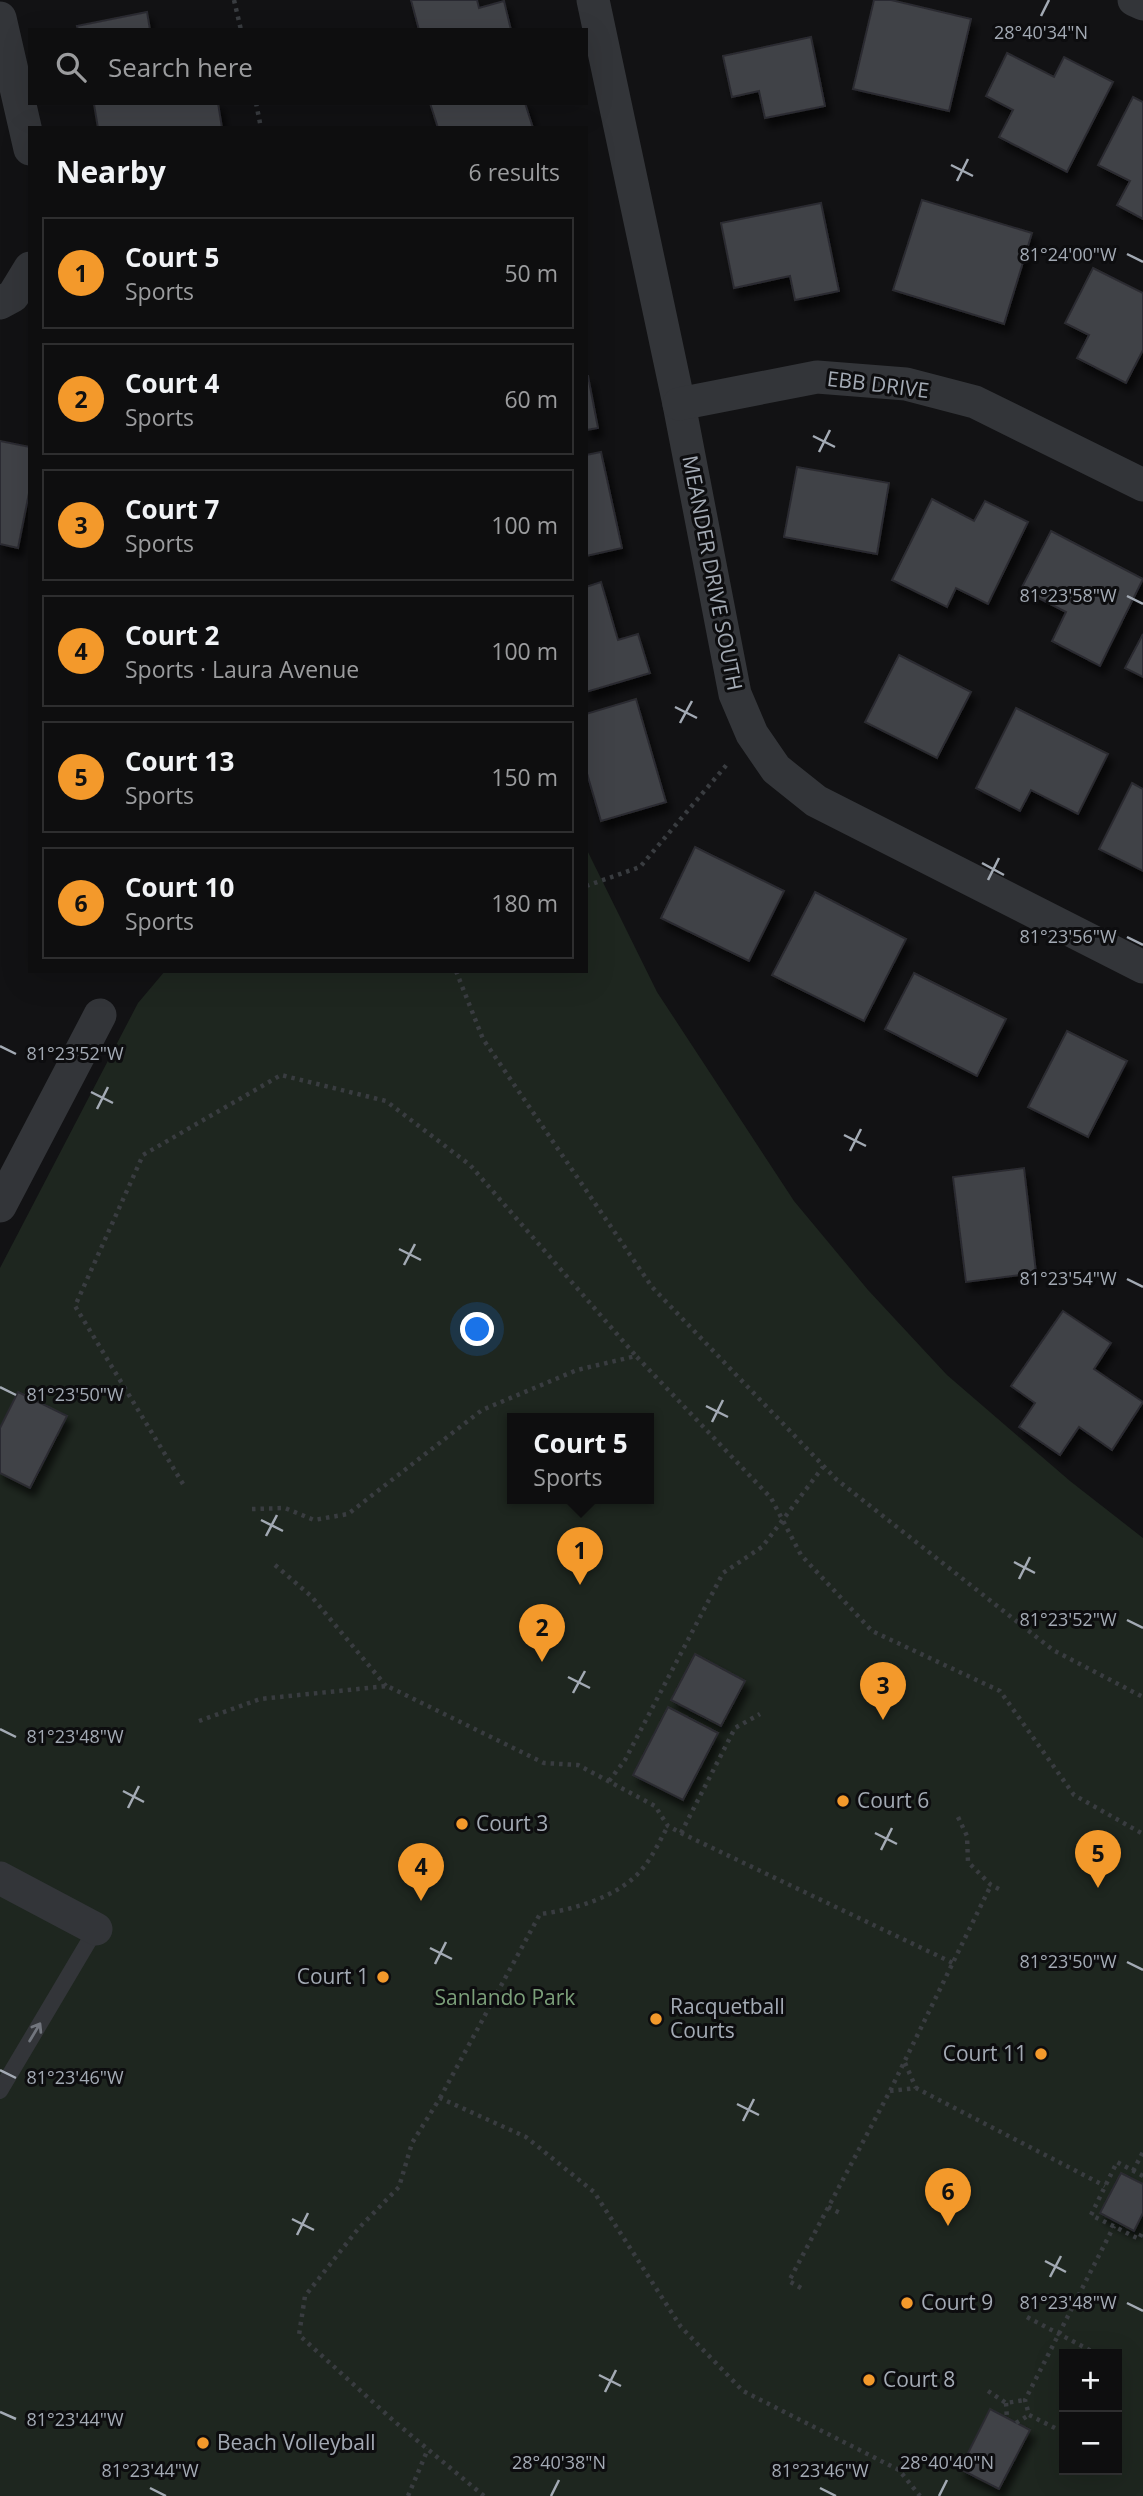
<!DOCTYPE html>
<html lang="en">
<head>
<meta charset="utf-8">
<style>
	body { margin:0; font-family:"Open Sans",sans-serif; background:#1c1c1d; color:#f1f3f6 }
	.controls { position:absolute; right:21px; bottom:21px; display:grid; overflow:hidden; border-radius:0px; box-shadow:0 7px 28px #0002 }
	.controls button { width:63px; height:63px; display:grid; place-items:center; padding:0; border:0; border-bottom:2px solid #2e2e2f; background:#0e0e0f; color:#f1f3f6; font:35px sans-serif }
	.you { position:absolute; left:478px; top:1330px; width:24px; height:24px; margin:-18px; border:5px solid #fff; border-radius:50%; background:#1a73e8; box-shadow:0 0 0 10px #1a73e833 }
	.badge { display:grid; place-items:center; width:46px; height:46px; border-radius:50%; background:#f3992b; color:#111; font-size:23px; font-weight:700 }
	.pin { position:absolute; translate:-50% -58px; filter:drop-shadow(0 2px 4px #0008) }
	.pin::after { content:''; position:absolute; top:37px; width:24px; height:21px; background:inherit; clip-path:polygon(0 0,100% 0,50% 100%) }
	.popup { position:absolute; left:507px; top:1413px; width:147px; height:91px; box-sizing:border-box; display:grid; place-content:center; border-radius:0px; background:#0e0e0f; filter:drop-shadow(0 2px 5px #0005); font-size:23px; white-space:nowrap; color:#9b9c9e }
	.popup b { font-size:26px; color:#f1f3f6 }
	.popup::after { content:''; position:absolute; left:50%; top:100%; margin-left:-14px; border:14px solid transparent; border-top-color:#0e0e0f }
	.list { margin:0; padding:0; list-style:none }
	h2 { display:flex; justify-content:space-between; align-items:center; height:91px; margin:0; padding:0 28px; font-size:30px }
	h2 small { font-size:23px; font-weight:400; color:#9b9c9e }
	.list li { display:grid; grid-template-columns:46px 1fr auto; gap:21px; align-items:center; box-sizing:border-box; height:112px; margin:0 14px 14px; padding:0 14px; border:2px solid #2e2e2f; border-radius:0px }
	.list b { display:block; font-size:26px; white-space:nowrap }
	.list p { margin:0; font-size:23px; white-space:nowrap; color:#9b9c9e }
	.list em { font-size:23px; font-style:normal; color:#9b9c9e }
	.icon { flex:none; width:38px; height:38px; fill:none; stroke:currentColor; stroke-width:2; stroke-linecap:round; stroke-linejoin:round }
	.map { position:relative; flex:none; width:1143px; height:2496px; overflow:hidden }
	.search { position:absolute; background:#0e0e0f; box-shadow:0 7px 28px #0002; left:28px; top:28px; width:560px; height:77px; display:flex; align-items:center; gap:18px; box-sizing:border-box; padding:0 24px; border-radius:0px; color:#9b9c9e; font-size:26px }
	.panel { position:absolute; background:#0e0e0f; box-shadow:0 7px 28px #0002; left:28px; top:126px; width:560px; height:847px; border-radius:0px }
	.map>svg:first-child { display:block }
</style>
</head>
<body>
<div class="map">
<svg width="1143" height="2496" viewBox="0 0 1143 2496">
	<defs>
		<filter id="shadow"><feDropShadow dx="4.5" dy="8" stdDeviation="3.5" flood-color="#0009"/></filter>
	</defs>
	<rect width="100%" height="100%" fill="#121214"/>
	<path fill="#1e261f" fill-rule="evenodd" d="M586,848L657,992L794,1201L868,1290L947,1375L1070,1481L1143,1538V2496H0V1268L138,1003L165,971H586ZM512,1419H648V1499H512ZM1064,2354H1117V2470H1064Z"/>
	<g fill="#414247" stroke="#2c2c30" stroke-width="2" filter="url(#shadow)">
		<path d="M411,0H477L479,8L504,1L511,30H419Z"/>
		<path d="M874,0H891L971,19L949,111L853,89Z"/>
		<path d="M147,12L150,30H78L77,26Z"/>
		<path d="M811,37L825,106L765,118L759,91L732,97L723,56Z"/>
		<path d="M1007,53L1054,77L1064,57L1113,82L1067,172L999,137L1013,110L986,96Z"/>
		<path d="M1133,97L1143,102V219L1117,205L1130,181L1098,165Z"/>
		<path d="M218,103L222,128H98L94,104Z"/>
		<path d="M430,103H525L533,128H438Z"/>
		<path d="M922,200L1032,233L1004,324L893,290Z"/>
		<path d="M821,203L839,291L795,300L790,276L734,288L721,223Z"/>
		<path d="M1093,268L1143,293V350L1126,383L1077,358L1089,335L1065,323Z"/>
		<path d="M586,376H588L598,428L586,430Z"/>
		<path d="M0,441L30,447V488L18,548L0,544Z"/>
		<path d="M601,452L622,548L586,556V455Z"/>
		<path d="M797,467L889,483L877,554L784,537Z"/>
		<path d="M932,499L974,521L985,501L1028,522L988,604L956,588L947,607L892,580Z"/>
		<path d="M1051,531L1143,579L1100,666L1052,641L1066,612L1021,589Z"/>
		<path d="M601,582L618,640L638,634L650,673L586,692V587Z"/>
		<path d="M1143,634V677L1125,668Z"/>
		<path d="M899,655L971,692L937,758L865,722Z"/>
		<path d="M636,699L666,802L601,821L586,770V714Z"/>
		<path d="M1016,708L1108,754L1078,814L1031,790L1020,811L976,788Z"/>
		<path d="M1132,783L1143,789V871L1099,849Z"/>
		<path d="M695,847L784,891L749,961L661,918Z"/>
		<path d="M815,892L906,939L864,1021L772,975Z"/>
		<path d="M914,973L1006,1019L977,1076L885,1029Z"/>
		<path d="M1067,1031L1127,1061L1088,1137L1028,1107Z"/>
		<path d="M1024,1168L1036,1273L966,1282L953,1177Z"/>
		<path d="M1063,1311L1111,1343L1094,1369L1143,1402L1112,1450L1079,1427L1060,1455L1019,1427L1035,1403L1011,1386Z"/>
		<path d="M18,1392L67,1416L30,1488L0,1473V1428Z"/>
		<path d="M695,1654L745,1681L721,1726L671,1700Z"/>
		<path d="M668,1707L718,1733L683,1800L633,1775Z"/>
		<path d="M1121,2173L1143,2184V2213L1134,2231L1100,2213Z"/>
		<path d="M990,2409L1030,2430L999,2489L960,2469Z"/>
	</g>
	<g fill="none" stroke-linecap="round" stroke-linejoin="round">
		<g stroke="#393c40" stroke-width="4.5" stroke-dasharray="3.5 5" stroke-linecap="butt">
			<path d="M234,0L241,30"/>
			<path d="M256,103L261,128"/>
			<path d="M586,886L640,867L729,762"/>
			<path d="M456,971L483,1039L652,1287L836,1479L1053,1650L1143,1697"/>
			<path d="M183,1484L75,1306L143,1155L281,1075L386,1101L470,1165L636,1356"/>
			<path d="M252,1509L285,1508L314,1520L348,1514L482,1410L577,1370L636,1356L771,1498L801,1555L872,1631L1000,1691L1074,1795L1143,1834"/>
			<path d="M275,1565L311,1596L386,1686"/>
			<path d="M199,1721L260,1699L387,1686L544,1763L578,1765L655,1806L668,1826L681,1833L953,1963"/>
			<path d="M609,1781L625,1760L723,1573L762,1547L823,1467"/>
			<path d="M958,1817L967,1836L968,1862L991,1885L1003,1891"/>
			<path d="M681,1833L735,1728L760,1714"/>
			<path d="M905,2063L916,2088"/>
			<path d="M890,2091L916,2088L1105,2186"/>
			<path d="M440,2098L540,1914C574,1910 621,1896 643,1868C653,1856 660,1840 668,1826"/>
			<path d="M1133,2171L1143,2152"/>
			<path d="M1143,2176L1117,2162L1091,2215L1139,2239L1143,2231"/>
			<path d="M828,2207L840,2213"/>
			<path d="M801,2288L789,2281L890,2091L991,1885"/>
			<path d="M1027,2317L1095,2353"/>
			<path d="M988,2391L1006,2403L1025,2400"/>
			<path d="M1006,2403L1007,2419"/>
			<path d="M1016,2423L1029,2415"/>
			<path d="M1055,2428L1029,2415L1025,2400L1114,2226"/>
			<path d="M408,2496L428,2449"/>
			<path d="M484,2496L395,2422L299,2335L305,2296L358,2229L399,2187L412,2143L440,2098L526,2137L594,2192L681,2327L743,2391L899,2470L920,2496"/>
		</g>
		<path stroke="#333539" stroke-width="16" d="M0,2091L96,1929"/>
		<g stroke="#333539" stroke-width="33">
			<path d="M593,0L679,404L735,694L752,734L776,769L816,801L1143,967"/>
			<path d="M1134,0L1143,4"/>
			<path d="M0,18L30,149"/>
			<path d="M0,303L13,296L30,268"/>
			<path d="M679,404L817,377L906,384L975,402L1143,485"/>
			<path d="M0,1206L100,1015"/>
			<path d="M0,1878L96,1929"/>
		</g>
	</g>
	<defs><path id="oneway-shaft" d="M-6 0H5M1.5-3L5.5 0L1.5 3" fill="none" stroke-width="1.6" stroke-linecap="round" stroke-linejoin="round" transform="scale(1.75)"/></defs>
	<use stroke="#71757d" href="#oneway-shaft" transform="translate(35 2032) rotate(-59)"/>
	<path fill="none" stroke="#a3aab4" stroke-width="2.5" d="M1041,16L1049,0M951,165L973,176M957,181L968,159M1127,254L1143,262M813,436L835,447M819,452L830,430M1127,596L1143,604M675,707L697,718M680,723L692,701M982,863L1004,875M988,880L999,858M1127,937L1143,945M0,1046L16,1054M91,1092L113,1103M97,1109L108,1087M844,1135L866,1146M850,1151L861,1129M399,1249L421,1260M404,1265L415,1244M1127,1279L1143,1287M0,1387L16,1395M706,1406L728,1417M712,1422L723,1400M261,1520L283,1531M266,1536L277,1515M1014,1562L1035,1573M1019,1579L1030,1557M1127,1620L1143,1628M568,1677L590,1688M573,1693L585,1671M0,1729L16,1737M123,1791L144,1802M128,1808L139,1786M875,1833L897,1844M881,1850L892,1828M430,1948L452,1959M1127,1962L1143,1970M435,1964L446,1942M0,2070L16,2078M737,2104L759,2115M743,2121L754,2099M292,2219L314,2230M297,2235L308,2213M1045,2261L1066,2272M1050,2277L1061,2256M1127,2303L1143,2311M599,2375L621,2386M605,2392L616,2370M0,2412L16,2419M150,2488L166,2496M820,2488L836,2496M551,2496L559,2480M939,2496L947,2480"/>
	<g fill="#f3992b" stroke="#0d0d0f" stroke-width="2.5">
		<circle cx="843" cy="1801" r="7"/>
		<circle cx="462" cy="1824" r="7"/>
		<circle cx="383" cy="1977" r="7"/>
		<circle cx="656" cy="2019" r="7"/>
		<circle cx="1041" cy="2054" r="7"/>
		<circle cx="907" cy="2303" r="7"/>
		<circle cx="869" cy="2380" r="7"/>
		<circle cx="203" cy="2443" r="7"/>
	</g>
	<g text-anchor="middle" stroke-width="6" stroke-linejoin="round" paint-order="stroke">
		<g font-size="21" fill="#a3aab4" stroke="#0d0d0f">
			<text transform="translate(878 385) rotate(7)" y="7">EBB DRIVE</text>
			<text transform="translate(712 573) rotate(79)" y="7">MEANDER DRIVE SOUTH</text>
		</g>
		<g font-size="21" fill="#a3aab4" stroke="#0d0d0f" text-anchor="start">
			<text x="857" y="1808">Court 6</text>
			<text x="476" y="1831">Court 3</text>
			<text x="369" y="1984" text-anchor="end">Court 1</text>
			<text x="670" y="2014">Racquetball<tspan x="670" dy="24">Courts</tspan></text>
			<text x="1027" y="2061" text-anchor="end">Court 11</text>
			<text x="921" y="2310">Court 9</text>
			<text x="883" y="2387">Court 8</text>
			<text x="217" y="2450">Beach Volleyball</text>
		</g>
		<g font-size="21" fill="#7ca07a" stroke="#0d0d0f">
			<text x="505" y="2005">Sanlando Park</text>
		</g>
	</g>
	<g font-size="18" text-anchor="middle" fill="#a3aab4" stroke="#0d0d0f" stroke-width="6" stroke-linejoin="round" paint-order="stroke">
		<text x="1041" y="39">28°40'34"N</text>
		<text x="1068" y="261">81°24'00"W</text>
		<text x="1068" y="602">81°23'58"W</text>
		<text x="1068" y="943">81°23'56"W</text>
		<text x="75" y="1060">81°23'52"W</text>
		<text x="1068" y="1285">81°23'54"W</text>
		<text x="75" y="1401">81°23'50"W</text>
		<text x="1068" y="1626">81°23'52"W</text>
		<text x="75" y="1743">81°23'48"W</text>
		<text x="1068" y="1968">81°23'50"W</text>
		<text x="75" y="2084">81°23'46"W</text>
		<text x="1068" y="2309">81°23'48"W</text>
		<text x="75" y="2426">81°23'44"W</text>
		<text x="559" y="2469">28°40'38"N</text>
		<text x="947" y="2469">28°40'40"N</text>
		<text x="150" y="2477">81°23'44"W</text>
		<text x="820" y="2477">81°23'46"W</text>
	</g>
</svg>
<div class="controls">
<button>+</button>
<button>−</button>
</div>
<div class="you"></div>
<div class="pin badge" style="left:580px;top:1585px">1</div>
<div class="popup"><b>Court 5</b>Sports</div>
<div class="pin badge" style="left:542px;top:1662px">2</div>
<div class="pin badge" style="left:883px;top:1720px">3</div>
<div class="pin badge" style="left:421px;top:1901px">4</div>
<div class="pin badge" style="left:1098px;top:1888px">5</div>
<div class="pin badge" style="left:948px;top:2226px">6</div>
<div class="search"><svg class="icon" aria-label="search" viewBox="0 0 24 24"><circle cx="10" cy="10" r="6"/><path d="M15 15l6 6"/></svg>Search here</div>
<section class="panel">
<h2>Nearby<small>6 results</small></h2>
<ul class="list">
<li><span class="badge">1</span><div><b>Court 5</b><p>Sports</p></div><em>50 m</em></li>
<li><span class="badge">2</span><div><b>Court 4</b><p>Sports</p></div><em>60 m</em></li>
<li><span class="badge">3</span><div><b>Court 7</b><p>Sports</p></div><em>100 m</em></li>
<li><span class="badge">4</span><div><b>Court 2</b><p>Sports · Laura Avenue</p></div><em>100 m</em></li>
<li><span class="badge">5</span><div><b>Court 13</b><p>Sports</p></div><em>150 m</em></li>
<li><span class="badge">6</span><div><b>Court 10</b><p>Sports</p></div><em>180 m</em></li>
</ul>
</section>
</div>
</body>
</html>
